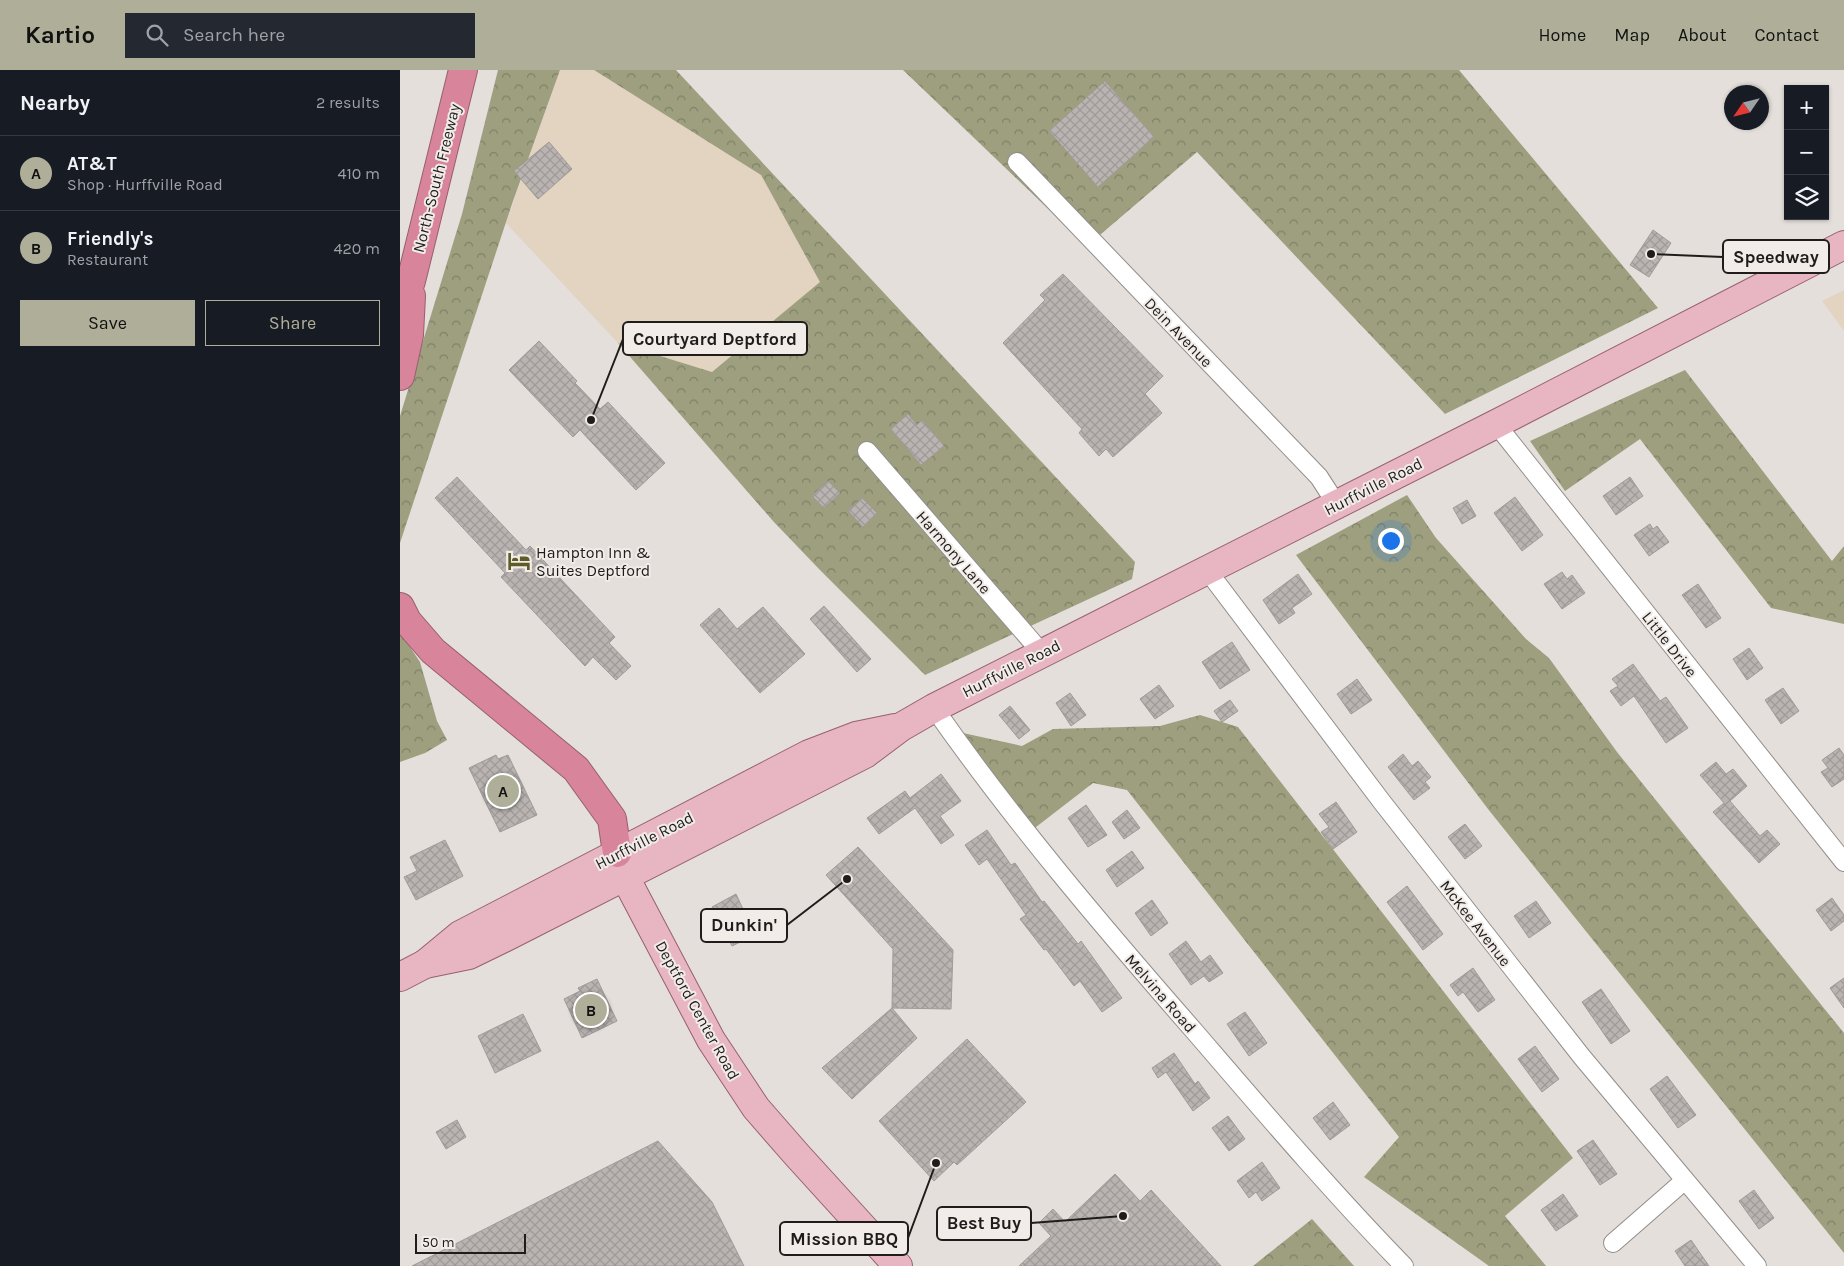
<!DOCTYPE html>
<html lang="en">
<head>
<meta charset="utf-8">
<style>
	body { margin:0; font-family:Karla,sans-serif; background:#242831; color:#f1f3f6 }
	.controls { position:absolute; right:15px; top:15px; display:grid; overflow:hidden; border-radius:0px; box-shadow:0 1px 4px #0004 }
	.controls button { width:45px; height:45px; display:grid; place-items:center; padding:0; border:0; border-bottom:1px solid #363941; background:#171b24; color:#f1f3f6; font:25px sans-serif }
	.compass { position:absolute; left:1324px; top:15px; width:45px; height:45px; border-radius:50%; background:#171b24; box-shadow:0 1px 4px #0004; rotate:235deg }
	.scale { position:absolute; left:15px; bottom:12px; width:111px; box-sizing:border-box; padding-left:5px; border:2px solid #1f1d1c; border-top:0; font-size:14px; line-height:18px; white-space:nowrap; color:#1f1d1c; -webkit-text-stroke:4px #f1ece8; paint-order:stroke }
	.you { position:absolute; left:990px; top:470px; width:18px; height:18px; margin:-12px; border:4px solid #fff; border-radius:50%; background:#1a73e8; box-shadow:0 0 0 8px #1a73e833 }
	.badge { display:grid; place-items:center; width:32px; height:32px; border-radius:50%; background:#afaf99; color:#111; font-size:16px; font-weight:700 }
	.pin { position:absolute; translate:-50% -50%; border:2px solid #fff; box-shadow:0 1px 5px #0006 }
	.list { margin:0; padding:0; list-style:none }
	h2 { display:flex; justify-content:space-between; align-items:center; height:65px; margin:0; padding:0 20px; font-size:21px }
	h2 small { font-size:16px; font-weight:400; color:#9ea1a6 }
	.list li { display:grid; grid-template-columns:32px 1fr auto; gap:15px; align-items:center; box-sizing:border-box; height:75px; padding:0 20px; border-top:1px solid #363941 }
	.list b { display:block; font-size:19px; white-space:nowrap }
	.list p { margin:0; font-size:16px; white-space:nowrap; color:#9ea1a6 }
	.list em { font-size:16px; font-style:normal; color:#9ea1a6 }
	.actions { display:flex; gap:10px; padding:15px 20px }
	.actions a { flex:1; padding:11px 0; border:1px solid #afaf99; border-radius:0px; text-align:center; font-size:18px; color:#afaf99 }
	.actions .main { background:#afaf99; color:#111 }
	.icon { flex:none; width:28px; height:28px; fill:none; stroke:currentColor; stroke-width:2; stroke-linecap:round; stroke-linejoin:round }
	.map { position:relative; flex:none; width:1444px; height:1196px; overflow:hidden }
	header { display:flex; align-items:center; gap:30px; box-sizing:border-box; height:70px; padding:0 25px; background:#afaf99; color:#111 }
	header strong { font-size:24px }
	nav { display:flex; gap:28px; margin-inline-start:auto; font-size:18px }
	.search { width:350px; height:45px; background:#242831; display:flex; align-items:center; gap:12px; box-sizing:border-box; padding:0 18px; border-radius:0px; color:#9ea1a6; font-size:19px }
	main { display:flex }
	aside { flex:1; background:#171b24 }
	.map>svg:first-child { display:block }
</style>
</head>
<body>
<header>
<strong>Kartio</strong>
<div class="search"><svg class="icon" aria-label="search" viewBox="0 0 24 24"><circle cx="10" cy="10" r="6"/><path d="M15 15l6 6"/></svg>Search here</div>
<nav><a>Home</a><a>Map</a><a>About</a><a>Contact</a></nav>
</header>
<main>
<aside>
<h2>Nearby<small>2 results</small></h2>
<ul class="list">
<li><span class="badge">A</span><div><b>AT&amp;T</b><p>Shop · Hurffville Road</p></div><em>410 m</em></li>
<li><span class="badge">B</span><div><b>Friendly's</b><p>Restaurant</p></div><em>420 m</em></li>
</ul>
<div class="actions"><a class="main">Save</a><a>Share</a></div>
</aside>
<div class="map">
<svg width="1444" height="1196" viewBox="0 0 1444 1196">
	<defs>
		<pattern id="forest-crowns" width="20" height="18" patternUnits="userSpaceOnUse" patternTransform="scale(1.25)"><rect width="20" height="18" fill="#9d9f7f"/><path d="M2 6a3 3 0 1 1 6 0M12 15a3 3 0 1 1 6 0" fill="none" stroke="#7f8167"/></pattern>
		<pattern id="building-cross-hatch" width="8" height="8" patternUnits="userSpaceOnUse" patternTransform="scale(1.25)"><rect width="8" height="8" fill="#b9b4b1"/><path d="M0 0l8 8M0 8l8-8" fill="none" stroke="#9f9a98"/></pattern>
	</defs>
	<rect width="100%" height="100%" fill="#e4dfdb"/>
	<g fill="#e3d3c1">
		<path d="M160,0H194L361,105L421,212L312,302L218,273L106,153Z"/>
		<path d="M1444,220V261L1422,231Z"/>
	</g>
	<g fill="url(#forest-crowns)">
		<path d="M98,0H160L112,134L0,473V346L62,144Z"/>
		<path d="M194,0H276L735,492L732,509L525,605L419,499L373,451L218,273L312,302L420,212L361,105Z"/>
		<path d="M503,0H1059L1258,238L1045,344L797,82L687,176Z"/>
		<path d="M1285,300L1432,491L1444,476V554L1371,538L1240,369L1165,421L1130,371Z"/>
		<path d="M1007,425L1036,468L1126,569L1149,588L1217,682L1444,963V1183L1088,739L896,485Z"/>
		<path d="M0,562L20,592L37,651L47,670L25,683L0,692Z"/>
		<path d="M800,645L838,657L1173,1088L1105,1146L1146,1196H1089L964,1107L999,1067L727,720L693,713L627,764L576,698L563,663L622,676L653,659L760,656Z"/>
		<path d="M912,1149L954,1196H853Z"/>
	</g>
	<g fill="url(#building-cross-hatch)" stroke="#a09b98">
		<path d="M705,11L754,67L698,117L649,61Z"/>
		<path d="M149,72L172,99L138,129L114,101Z"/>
		<path d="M1253,160L1271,173L1249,207L1230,195Z"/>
		<path d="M663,204L763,306L745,324L762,343L713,387L706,379L699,386L679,363L682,359L603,273L645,230L640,225Z"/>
		<path d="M139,271L177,311L175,313L200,339L208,332L265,393L236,420L180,360L173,367L109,300Z"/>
		<path d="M508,344L517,355L522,350L544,376L521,395L491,359Z"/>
		<path d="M57,407L126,480L130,476L215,567L209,573L231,596L216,610L193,587L185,596L101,507L105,503L35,428Z"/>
		<path d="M1230,407L1243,426L1216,445L1203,426Z"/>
		<path d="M428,411L440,423L424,438L412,426Z"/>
		<path d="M1115,427L1143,465L1122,481L1094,443Z"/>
		<path d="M462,428L477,443L463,457L448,441Z"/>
		<path d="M1067,430L1076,446L1062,454L1053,438Z"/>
		<path d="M1250,454L1253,459L1257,456L1269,472L1249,486L1234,465Z"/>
		<path d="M1162,502L1167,509L1172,505L1185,523L1162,539L1144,514Z"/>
		<path d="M898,504L912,524L892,538L895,543L879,554L863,530Z"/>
		<path d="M1298,514L1321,548L1306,558L1282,525Z"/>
		<path d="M424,536L471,589L457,602L410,549Z"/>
		<path d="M363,537L405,584L360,623L300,555L319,538L337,559Z"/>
		<path d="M832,572L850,600L820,619L802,592Z"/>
		<path d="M1349,578L1363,598L1347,610L1333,589Z"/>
		<path d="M1233,594L1260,631L1266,627L1288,658L1266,673L1234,626L1221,636L1210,621L1218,616L1212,609Z"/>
		<path d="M957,609L972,630L951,644L937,624Z"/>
		<path d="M759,615L774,636L755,649L740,629Z"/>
		<path d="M1383,618L1399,641L1381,654L1365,630Z"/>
		<path d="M670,623L686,645L671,656L656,633Z"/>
		<path d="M830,630L838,641L822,652L814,641Z"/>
		<path d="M610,636L630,660L619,669L599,645Z"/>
		<path d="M1439,678L1444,685V709L1432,717L1421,702L1428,698L1422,690Z"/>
		<path d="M1003,684L1012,696L1018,691L1031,707L1025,712L1030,718L1014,730L988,697Z"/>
		<path d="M96,685L98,689L108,685L137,745L100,762L69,698Z"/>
		<path d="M1316,692L1326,704L1333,699L1347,716L1330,731L1360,766L1367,760L1380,774L1359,793L1313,742L1324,733L1300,705Z"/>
		<path d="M541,704L561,731L540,746L554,765L541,774L515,738L479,764L467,748L505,721L510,728Z"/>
		<path d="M936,732L957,762L933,779L921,762L929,757L919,744Z"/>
		<path d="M686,735L707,765L688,777L668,748Z"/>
		<path d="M727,740L740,758L724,769L712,752Z"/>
		<path d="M1065,754L1082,776L1065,789L1048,767Z"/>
		<path d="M587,760L611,795L615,793L642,832L644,831L678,874L681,871L722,928L702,942L680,911L674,916L646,879L644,880L620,849L626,845L587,789L579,795L565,775Z"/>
		<path d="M45,770L63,806L16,830L4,807L17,801L10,787Z"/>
		<path d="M458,777L553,880L551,939L492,938L493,879L426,805Z"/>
		<path d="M732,781L744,798L717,817L706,800Z"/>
		<path d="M1007,816L1043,864L1023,880L987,832Z"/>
		<path d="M336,824L355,865L332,876L312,837Z"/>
		<path d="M1432,828L1444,845V851L1431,861L1416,840Z"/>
		<path d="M752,830L768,853L751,866L735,843Z"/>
		<path d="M1136,831L1151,853L1129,868L1114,846Z"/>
		<path d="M786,871L801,892L810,885L823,903L809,912L804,906L791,915L769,884Z"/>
		<path d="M1073,898L1095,930L1078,942L1063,922L1058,926L1050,915Z"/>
		<path d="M1444,908V938L1430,918Z"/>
		<path d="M197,909L217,951L182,968L164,929L180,921L178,918Z"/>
		<path d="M1201,919L1230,961L1211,974L1182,932Z"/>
		<path d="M492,938L517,968L452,1029L422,998Z"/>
		<path d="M845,942L867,973L849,986L827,954Z"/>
		<path d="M123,944L141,981L95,1003L78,966Z"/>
		<path d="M567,969L626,1032L557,1095L554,1092L534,1111L479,1051Z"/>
		<path d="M1135,976L1159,1009L1142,1022L1118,989Z"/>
		<path d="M774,983L795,1014L798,1011L810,1028L793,1041L766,1002L758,1008L752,998Z"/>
		<path d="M1267,1006L1296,1045L1278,1058L1250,1019Z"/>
		<path d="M933,1032L950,1055L930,1070L913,1048Z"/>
		<path d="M828,1046L845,1069L829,1081L812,1058Z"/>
		<path d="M57,1050L66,1067L46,1079L36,1062Z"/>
		<path d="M1193,1070L1217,1104L1200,1115L1177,1081Z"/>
		<path d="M258,1071L312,1132L344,1196H12Z"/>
		<path d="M862,1092L880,1118L862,1131L856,1122L849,1128L837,1111Z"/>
		<path d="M715,1104L740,1131L751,1120L821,1196H619L651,1166L639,1153L653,1139L665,1152Z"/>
		<path d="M1354,1120L1374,1148L1359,1159L1339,1131Z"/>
		<path d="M1163,1124L1178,1146L1156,1161L1141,1140Z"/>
		<path d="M1291,1170L1309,1196H1285L1275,1181Z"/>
	</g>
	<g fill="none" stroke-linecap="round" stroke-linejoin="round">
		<defs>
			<g id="street">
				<path d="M617,92L919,407L937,435"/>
				<path d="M1096,354L1444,792"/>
				<path d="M467,381L641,582"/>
				<path d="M807,500L982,732L1182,987L1357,1196"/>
				<path d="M534,638C613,751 704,858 795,962C863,1041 931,1121 1004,1196"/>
				<path d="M1213,1173L1284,1111"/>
			</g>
			<g id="primary">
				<path d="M220,789L225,807L311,970L356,1038L397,1085L498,1196"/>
				<path d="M25,894L69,885L108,866L465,684L501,657L534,638L1096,354L1444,175"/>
				<path d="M0,907L25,894L60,865L409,684L456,666L495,658"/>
			</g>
			<g id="highway">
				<path d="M0,245L11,211L63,0"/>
				<path d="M0,306L9,265L11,226"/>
				<path d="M0,537L7,551L33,581L176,699L212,749L217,783"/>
			</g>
		</defs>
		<use href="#street" stroke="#938e8b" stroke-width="20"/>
		<use href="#primary" stroke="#97606e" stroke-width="30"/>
		<use href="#highway" stroke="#97606e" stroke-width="30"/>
		<use href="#street" stroke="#fff" stroke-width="18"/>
		<use href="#primary" stroke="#e8b5c2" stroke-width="28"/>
		<use href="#highway" stroke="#d8849a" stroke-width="28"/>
	</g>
	<defs>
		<symbol id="hotel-bare" viewBox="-9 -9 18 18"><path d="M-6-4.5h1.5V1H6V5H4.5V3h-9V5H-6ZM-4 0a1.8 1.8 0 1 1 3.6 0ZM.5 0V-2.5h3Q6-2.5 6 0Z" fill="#5e5b28" stroke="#f1ece8" stroke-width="2.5" paint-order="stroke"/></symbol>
	</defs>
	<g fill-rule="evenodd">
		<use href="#hotel-bare" x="103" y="475" width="32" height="32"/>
	</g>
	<g text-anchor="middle" stroke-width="4" stroke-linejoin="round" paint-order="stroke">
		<g font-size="16" fill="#1f1d1c" stroke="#f1ece8">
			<text transform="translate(36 108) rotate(-76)" y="6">North-South Freeway</text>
			<text transform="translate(779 262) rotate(46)" y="6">Dein Avenue</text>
			<text transform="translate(973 416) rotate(-27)" y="6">Hurffville Road</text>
			<text transform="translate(554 482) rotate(49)" y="6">Harmony Lane</text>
			<text transform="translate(1270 574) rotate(52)" y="6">Little Drive</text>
			<text transform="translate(611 598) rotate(-27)" y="6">Hurffville Road</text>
			<text transform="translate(244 770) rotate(-27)" y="6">Hurffville Road</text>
			<text transform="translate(1076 853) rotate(52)" y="6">McKee Avenue</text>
			<text transform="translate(761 923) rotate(49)" y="6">Melvina Road</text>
			<text transform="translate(298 940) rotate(61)" y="6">Deptford Center Road</text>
		</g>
		<g font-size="16" fill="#1f1d1c" stroke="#f1ece8" text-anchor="start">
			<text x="136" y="488">Hampton Inn &amp;<tspan x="136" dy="18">Suites Deptford</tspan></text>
		</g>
	</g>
	<path fill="none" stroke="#1f1d1c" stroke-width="2" d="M1251 184L1323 187M191 350L223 269M447 809L387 855M723 1146L631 1153M536 1093L508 1168"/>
	<g fill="#1f1d1c" stroke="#f1ece8" stroke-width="2">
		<circle cx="1251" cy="184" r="5"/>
		<circle cx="191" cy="350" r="5"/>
		<circle cx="447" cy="809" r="5"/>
		<circle cx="723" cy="1146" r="5"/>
		<circle cx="536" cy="1093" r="5"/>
	</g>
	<g fill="#f1ece8" stroke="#1f1d1c" stroke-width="2">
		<rect x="1323" y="170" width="106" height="33" rx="5"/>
		<rect x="223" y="252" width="184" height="33" rx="5"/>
		<rect x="301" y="839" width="86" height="33" rx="5"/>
		<rect x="537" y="1137" width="94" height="33" rx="5"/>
		<rect x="380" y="1152" width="128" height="33" rx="5"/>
	</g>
	<g font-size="18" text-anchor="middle" font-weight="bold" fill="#1f1d1c">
		<text x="1376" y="193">Speedway</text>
		<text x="315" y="275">Courtyard Deptford</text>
		<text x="344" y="861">Dunkin'</text>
		<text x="584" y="1159">Best Buy</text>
		<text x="444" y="1175">Mission BBQ</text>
	</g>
</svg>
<div class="controls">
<button>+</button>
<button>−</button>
<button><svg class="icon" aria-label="layers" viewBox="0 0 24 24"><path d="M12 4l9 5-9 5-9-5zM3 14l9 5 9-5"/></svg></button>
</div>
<svg class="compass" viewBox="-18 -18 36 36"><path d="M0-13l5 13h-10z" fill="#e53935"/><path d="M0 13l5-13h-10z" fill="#9ea1a6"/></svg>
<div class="scale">50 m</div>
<div class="you"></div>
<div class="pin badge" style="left:103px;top:721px">A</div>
<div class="pin badge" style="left:191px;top:940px">B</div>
</div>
</main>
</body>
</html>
